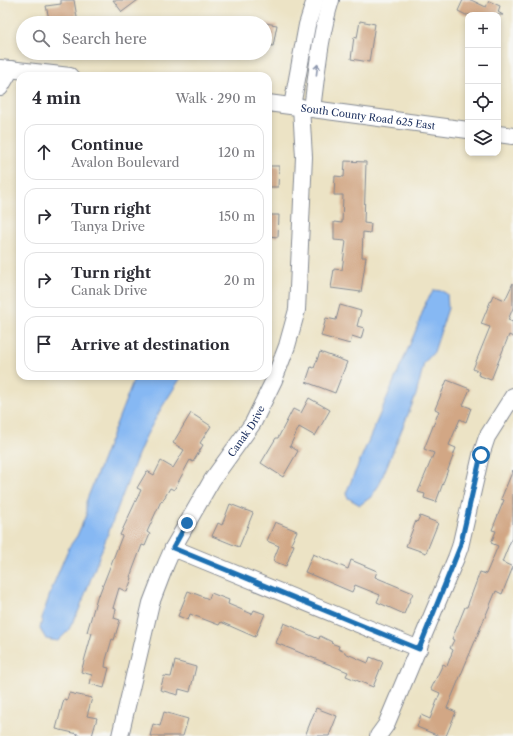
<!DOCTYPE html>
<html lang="en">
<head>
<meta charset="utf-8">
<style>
	body { margin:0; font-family:"Libre Caslon Text",serif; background:#f2f2f3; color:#2b2b33 }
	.controls { position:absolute; right:12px; top:12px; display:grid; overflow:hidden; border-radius:8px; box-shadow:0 2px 6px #0003 }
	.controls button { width:36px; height:36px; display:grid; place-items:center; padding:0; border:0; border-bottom:1px solid #e1e1e2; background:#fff; color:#2b2b33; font:20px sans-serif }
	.stop { position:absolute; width:12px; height:12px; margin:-9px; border:3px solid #1f6fb2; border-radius:50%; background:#fff }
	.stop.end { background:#1f6fb2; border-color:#fff; box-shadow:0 1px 4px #0008 }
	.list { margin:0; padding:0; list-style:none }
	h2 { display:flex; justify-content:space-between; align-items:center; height:52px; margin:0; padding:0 16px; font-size:17px }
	h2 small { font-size:13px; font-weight:400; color:#7c7c81 }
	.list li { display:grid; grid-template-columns:26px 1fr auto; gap:12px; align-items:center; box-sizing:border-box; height:56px; margin:0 8px 8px; padding:0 8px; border:1px solid #e1e1e2; border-radius:12px }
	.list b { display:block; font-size:15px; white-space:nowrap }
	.list p { margin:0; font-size:13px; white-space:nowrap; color:#7c7c81 }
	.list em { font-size:13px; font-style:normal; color:#7c7c81 }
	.icon { flex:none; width:22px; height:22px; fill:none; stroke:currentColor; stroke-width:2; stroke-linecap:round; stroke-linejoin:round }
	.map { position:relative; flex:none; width:513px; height:736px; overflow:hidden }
	.search { position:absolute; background:#fff; box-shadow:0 2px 6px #0003; left:16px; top:16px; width:256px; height:44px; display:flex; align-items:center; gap:10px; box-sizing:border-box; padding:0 14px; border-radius:22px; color:#7c7c81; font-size:15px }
	.panel { position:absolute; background:#fff; box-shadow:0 2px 6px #0003; left:16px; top:72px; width:256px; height:308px; border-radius:12px }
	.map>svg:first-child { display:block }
</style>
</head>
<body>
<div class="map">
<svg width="513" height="736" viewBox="0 0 513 736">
	<rect width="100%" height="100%" fill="#f6f6f2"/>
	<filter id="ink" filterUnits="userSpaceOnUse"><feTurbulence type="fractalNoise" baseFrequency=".025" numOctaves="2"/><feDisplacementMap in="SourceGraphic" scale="8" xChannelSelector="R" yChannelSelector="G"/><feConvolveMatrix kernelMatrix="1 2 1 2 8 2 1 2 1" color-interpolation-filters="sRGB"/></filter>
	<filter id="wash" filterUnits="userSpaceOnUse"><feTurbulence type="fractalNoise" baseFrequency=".012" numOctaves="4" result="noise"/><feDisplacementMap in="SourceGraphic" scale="16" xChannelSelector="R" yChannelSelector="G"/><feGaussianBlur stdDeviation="0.9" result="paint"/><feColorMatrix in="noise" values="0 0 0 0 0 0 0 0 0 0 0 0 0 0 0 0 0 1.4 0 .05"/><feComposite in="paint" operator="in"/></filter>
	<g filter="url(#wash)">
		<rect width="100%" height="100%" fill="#ece3c5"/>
		<g fill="#86b8f3" stroke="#5074a8">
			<path d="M434,290L442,291L447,294L448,308L434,352L424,363L416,395L379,485L371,497L360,505L348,498L346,493L416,330L426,302Z"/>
			<path d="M135,376H182L162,407L146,436L137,457L79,610L68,631L58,641L46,639L40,629L43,614L54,583L69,547L77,536L86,515V502Z"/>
		</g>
		<g id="blocks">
			<g fill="#d2a785">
				<path d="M61,0H74L78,23H50L46,6L61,4Z"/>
				<path d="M113,0H138L122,12Z"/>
				<path d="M463,0H471L486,7L489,1L500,6L498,12L503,15H466L458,11Z"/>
				<path d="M360,21L375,24L369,62L351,59L354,37L357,38Z"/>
				<path d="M265,23L277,25L273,46L265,45Z"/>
				<path d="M345,161L366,162L364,223L371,224L370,233L363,232L362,257H366L361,292L331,288L334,269L342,270L346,241L334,240V222L342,223L343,195H334L335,176L344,177Z"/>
				<path d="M268,166H279L278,187H268Z"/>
				<path d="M268,215H279L278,237L268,236Z"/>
				<path d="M513,283V308L508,320L513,322V337L509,335L491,380L478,375L479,372L473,369L490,327L481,324L493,295L505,300Z"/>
				<path d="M340,305L361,311L357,326L364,328L361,339L352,336L350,344L321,336L326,318L336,320Z"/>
				<path d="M320,352L347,362L335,393L306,382L311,367L314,368Z"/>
				<path d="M447,380L470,389L463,405L471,408L466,422L460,419L449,445L456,448L436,502L424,498L425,494L418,492L434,453L424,449L439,411L435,409Z"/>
				<path d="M309,398L330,410L315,436L299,427L290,446L298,451L283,477L261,463L276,438H278L293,409L301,413Z"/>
				<path d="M191,413L211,426L200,443L203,445L193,462L190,460L174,490L170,488L162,502L161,501L147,532L150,534L145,546L142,545L130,577L132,578L127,592L119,588L113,608L116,609L114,618L120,620L114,640L112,639L106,660L105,667L109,668L104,688L90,684L92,675L81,672L92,633L87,632L98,594L99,595L122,536L120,535L141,490L137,488L147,471L154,475L161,461L173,468L184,450L173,443Z"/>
				<path d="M513,470V535L502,562L513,567L502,594L496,591L447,708L456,712L446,736H439L417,727L421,715L430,719L440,693L431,689L443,664L447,666L453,650L450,648L454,640L452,639L465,607H467L480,572L486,574L498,546L491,543L496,531L492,530L504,500L501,499Z"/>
				<path d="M230,504L253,513L239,547L212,536L218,523L222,525Z"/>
				<path d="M420,516L438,523L426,553L406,546L416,521L417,522Z"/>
				<path d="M275,522L297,531L291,544L294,545L286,566L273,561L279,546L267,541Z"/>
				<path d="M313,554L348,569L351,560L377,571L375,577L413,593L404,614L377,602L380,595L355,585L352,592L305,572Z"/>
				<path d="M188,591L209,599L211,593L229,600L228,604L252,614L254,610L265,614L255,637L221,622L219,625L190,614L188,620L178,616Z"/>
				<path d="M284,623L296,628V629L319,639L320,636L332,642L331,643L339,646L338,649L345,652V653L368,663L370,657L383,662L373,687L346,676L348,672L276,643Z"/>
				<path d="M175,661L196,667L190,692L179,689L178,695L160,690L164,676L171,677Z"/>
				<path d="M69,693L92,698L87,716L97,718L92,736H77L78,734L56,729L64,699L67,700Z"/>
				<path d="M316,708L337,716L329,736H305Z"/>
				<path d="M164,712L188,719L183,736H150L153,724L160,726Z"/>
			</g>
		</g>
	</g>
	<g filter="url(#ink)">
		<use href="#blocks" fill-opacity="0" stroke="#848992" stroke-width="1"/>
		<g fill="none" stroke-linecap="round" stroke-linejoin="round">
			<defs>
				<g id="minor">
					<path d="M0,68L70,76"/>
					<path d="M0,88L11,69"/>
					<path id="s1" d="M268,103L468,130"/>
					<path d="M292,106L307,25L315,0"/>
					<path d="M312,109C317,72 320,35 331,0"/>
					<path d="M498,134L513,136"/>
					<path d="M173,548L419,649"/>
					<path id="s2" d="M120,736L151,603L166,564L173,548L212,480L253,423L274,380L287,346L297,310L304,157L301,107"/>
					<path d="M378,736L386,725L456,558L460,547L481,455L487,437L513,396"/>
				</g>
			</defs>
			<use href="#minor" stroke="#848992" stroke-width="18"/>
			<use href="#minor" stroke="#fff" stroke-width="16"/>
		</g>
		<defs><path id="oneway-shaft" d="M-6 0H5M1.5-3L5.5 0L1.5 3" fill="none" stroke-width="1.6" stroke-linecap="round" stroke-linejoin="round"/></defs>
		<use stroke="#8d97ae" href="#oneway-shaft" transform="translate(317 70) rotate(-83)"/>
	</g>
	<g fill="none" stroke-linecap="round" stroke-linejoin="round" filter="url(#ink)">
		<path stroke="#1f6fb2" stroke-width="5" d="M187,523L173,548L419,649L460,547L481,455"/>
	</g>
	<g text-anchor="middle" stroke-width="3.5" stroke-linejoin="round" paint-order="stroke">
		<g font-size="10" fill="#1b2f5e" stroke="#f6f6f2">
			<text dy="4" stroke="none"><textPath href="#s1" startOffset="101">South County Road 625 East</textPath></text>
			<text dy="4" stroke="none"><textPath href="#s2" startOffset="334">Canak Drive</textPath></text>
		</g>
	</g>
</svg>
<div class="controls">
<button>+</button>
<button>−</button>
<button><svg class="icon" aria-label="locate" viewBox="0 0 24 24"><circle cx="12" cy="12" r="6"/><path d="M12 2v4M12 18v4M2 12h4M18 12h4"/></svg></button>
<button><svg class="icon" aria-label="layers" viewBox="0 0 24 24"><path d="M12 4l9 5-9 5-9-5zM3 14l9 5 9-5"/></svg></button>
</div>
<div class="stop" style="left:481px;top:455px"></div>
<div class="stop end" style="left:187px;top:523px"></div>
<div class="search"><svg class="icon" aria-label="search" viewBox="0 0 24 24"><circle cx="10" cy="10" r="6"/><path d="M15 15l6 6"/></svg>Search here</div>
<section class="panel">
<h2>4 min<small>Walk · 290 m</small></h2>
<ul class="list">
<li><svg class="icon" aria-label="ahead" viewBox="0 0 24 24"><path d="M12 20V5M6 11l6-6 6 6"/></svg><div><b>Continue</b><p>Avalon Boulevard</p></div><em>120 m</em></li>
<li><svg class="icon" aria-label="right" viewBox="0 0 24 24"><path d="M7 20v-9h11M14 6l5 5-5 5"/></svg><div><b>Turn right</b><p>Tanya Drive</p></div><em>150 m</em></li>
<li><svg class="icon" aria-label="right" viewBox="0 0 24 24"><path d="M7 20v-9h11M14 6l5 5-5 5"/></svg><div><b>Turn right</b><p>Canak Drive</p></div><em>20 m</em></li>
<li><svg class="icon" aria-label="arrive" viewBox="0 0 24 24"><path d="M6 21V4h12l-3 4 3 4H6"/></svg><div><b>Arrive at destination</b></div></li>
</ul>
</section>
</div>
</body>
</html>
